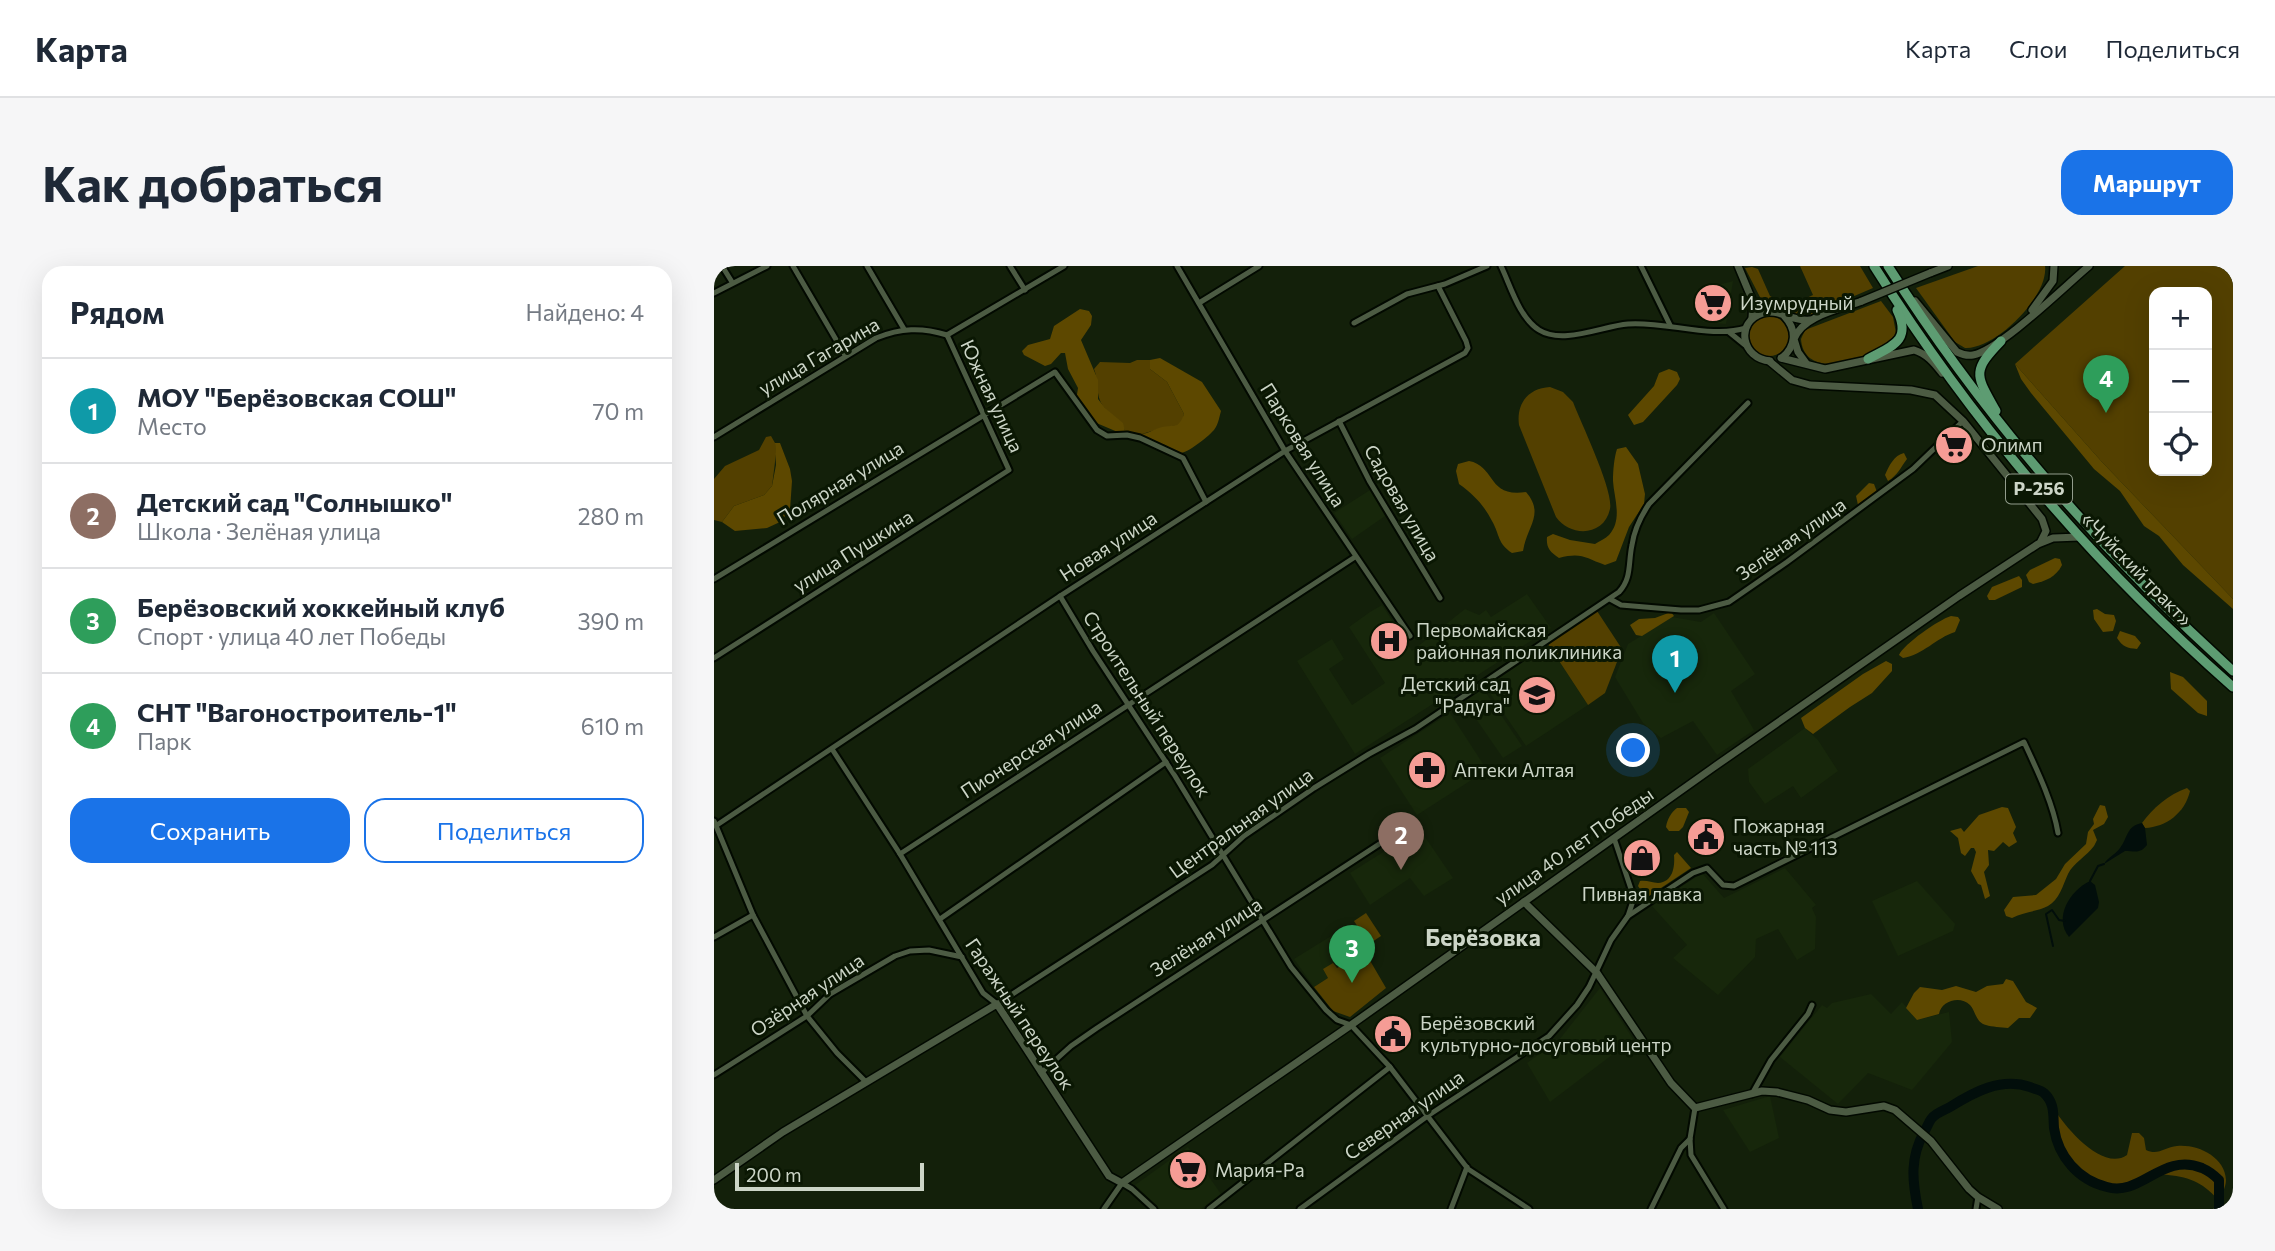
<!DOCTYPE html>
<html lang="ru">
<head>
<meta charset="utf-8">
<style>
	body { margin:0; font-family:Commissioner,sans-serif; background:#f6f6f7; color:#1f2937 }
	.controls { position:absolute; right:21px; top:21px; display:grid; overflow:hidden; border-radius:14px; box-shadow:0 7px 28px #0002 }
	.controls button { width:63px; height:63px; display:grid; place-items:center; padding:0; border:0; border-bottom:2px solid #e0e1e3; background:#fff; color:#1f2937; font:35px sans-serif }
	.scale { position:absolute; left:21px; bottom:18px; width:189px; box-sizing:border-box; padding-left:7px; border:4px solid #ccd5c7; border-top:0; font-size:19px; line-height:24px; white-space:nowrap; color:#ccd5c7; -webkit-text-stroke:5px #0a1703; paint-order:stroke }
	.you { position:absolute; left:920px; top:485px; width:24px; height:24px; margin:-18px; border:5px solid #fff; border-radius:50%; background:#1a73e8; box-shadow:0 0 0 10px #1a73e833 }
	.badge { display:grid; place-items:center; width:46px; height:46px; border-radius:50%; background:#1a73e8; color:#fff; font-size:23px; font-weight:700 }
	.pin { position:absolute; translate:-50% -58px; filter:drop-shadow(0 2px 4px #0008) }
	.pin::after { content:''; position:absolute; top:37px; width:24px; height:21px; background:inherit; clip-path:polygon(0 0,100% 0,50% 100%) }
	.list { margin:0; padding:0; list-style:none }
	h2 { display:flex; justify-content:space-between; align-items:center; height:91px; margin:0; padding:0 28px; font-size:30px }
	h2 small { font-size:23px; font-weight:400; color:#747a83 }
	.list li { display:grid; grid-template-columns:46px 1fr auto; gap:21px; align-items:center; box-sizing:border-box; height:105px; padding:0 28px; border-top:2px solid #e0e1e3 }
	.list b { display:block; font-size:26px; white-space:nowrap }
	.list p { margin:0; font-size:23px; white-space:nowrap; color:#747a83 }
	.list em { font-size:23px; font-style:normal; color:#747a83 }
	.actions { display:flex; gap:14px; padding:21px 28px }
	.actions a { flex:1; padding:16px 0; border:2px solid #1a73e8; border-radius:21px; text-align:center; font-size:24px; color:#1a73e8 }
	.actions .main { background:#1a73e8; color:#fff }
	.icon { flex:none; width:38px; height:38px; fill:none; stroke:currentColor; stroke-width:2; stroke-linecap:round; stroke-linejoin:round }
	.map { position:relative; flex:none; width:1519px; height:943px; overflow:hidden; border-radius:21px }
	header { display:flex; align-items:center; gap:42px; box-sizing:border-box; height:98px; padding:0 35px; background:#fff; border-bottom:2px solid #e0e1e3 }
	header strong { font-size:33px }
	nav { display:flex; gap:38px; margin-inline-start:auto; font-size:24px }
	.intro { display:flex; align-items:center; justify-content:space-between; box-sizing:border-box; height:168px; padding:0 42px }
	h1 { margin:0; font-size:49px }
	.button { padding:18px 32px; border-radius:21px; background:#1a73e8; color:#fff; font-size:24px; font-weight:700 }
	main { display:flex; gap:42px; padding:0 42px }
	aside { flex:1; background:#fff; border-radius:21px; box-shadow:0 7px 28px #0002 }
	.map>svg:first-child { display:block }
</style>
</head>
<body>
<header>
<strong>Карта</strong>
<nav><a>Карта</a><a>Слои</a><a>Поделиться</a></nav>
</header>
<div class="intro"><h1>Как добраться</h1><a class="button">Маршрут</a></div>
<main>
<aside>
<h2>Рядом<small>Найдено: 4</small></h2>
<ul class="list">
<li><span class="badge" style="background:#0f9aa8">1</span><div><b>МОУ &quot;Берёзовская СОШ&quot;</b><p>Место</p></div><em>70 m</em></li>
<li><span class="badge" style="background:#8d6e63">2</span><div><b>Детский сад &quot;Солнышко&quot;</b><p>Школа · Зелёная улица</p></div><em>280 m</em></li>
<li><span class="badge" style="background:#2e9e5b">3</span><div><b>Берёзовский хоккейный клуб</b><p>Спорт · улица 40 лет Победы</p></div><em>390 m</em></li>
<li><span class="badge" style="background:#2e9e5b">4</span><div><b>СНТ &quot;Вагоностроитель-1&quot;</b><p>Парк</p></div><em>610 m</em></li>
</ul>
<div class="actions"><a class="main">Сохранить</a><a>Поделиться</a></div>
</aside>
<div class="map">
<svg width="1519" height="943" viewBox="0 0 1519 943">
	<rect width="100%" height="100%" fill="#13200a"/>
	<g fill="#17270b">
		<path d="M1019,15L1012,58L989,56L981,25Z"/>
		<path d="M656,224L671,250L638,273L620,247Z"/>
		<path d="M813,328L837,362L641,488L583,395L618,373L630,393L615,403L638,439L671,417L635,361L656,346L668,339L698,385L751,343L765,349L772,344L777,351Z"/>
		<path d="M1000,347L1041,408L1017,425L1040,464L1003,489L979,455L947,472L929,457L901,411L914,378L958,351L987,356Z"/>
		<path d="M834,378L874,439L812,480L771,420Z"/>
		<path d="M768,421L808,480L789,492L749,434Z"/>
		<path d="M736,447L773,504L703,549L666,492Z"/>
		<path d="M1091,462L1104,474L1124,505L1087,532L1079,520L1051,538L1035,516L1034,503Z"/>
		<path d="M709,568L739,612L710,630L696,612L656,639L636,607L690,573L693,577Z"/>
		<path d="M1071,602L1102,639L1098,642L1102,651L1101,683L1083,694L1064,663L1042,673L1041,691L1004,729L959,692L973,679L938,640L988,607L1010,632Z"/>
		<path d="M1203,615L1241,658L1239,665L1184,690L1158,635Z"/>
		<path d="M635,659L651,686L622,702L609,703L614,712L600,721L580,693Z"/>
		<path d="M886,722L919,773L836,836L813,797L845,774Z"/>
		<path d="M1157,728L1177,748L1188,736L1203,754L1235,746L1238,776L1198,824L1154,807L1124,838L1066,791L1108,739L1113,742L1118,737Z"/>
		<path d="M1056,830L1065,872L1036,886L1009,844Z"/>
		<path d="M474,881L507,928L487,943H446L421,919Z"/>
	</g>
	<g fill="#534000" fill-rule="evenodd">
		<path d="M1086,0H1146L1159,22L1096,49L1079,48L1047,33L1031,2L1038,1L1044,3L1056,30L1075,40L1099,29Z"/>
		<path d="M1264,0H1331C1335,30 1281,84 1251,82L1241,76L1202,22Z"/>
		<path d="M1411,0H1519V333L1388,196L1301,98ZM1440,26H1493V205H1440Z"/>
		<path d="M1167,35L1179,51L1182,67C1168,90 1090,120 1087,73L1091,64Z"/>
		<circle cx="1055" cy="70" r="20"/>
		<path d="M423,94H436V103L453,116L470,148L468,156L459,162L451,161L428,168V174L411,165C408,153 396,150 389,140C381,129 385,115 380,103L386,96L416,97Z"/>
		<path d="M836,121L849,126L859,136C867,157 900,225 896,243C890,271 856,271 842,251L805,159C802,137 815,122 836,121Z"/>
		<path d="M57,170L61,177L62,188L58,220L50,229L20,240L8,256L0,254V213L11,200L45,184L52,171Z"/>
		<path d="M883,345L908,383L891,427L874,439L834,378Z"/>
		<path d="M1473,522L1476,525C1471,547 1452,561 1431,562L1428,557C1438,543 1455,528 1473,522Z"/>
		<path d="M652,647L667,670L655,678L640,655Z"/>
		<path d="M651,686L672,722L636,751L619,745L600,721L614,712L609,703L619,697L623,702Z"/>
		<path d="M1340,843C1352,862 1389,906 1413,889L1418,867H1425L1430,872L1432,884C1444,890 1451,881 1463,880C1484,878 1511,891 1512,914C1512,921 1507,929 1506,936C1491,918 1477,911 1454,909C1450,909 1443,907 1438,909C1428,911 1419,921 1409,923C1387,926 1356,905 1346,886C1339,874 1340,856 1340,843Z"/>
	</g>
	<g fill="#5d4800">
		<path d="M366,43L375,45L378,50L377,59L367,74L384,114V133L391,142L409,157L411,165L406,167L373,153L362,135L364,122L354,103L351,87H347L337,98L331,100L310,89L308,85L314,79L336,73L340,60Z"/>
		<path d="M446,92L488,116L507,145C505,152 504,161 498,166C494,171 472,188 466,187C451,184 457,175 435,179L428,174V168C435,167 438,164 445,162C457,157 464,166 470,148L453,116L436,103V94Z"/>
		<path d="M1301,98L1388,196L1519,333V343L1469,299L1445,270L1430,260L1406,225L1380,203L1317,127L1307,113Z"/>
		<path d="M955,103L963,106L966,113L963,119L929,156L920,159L914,149L940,120L945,107Z"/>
		<path d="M61,177H66L76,203L78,215L76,244L66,256L53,262L21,265L8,256L20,240L50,229L58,220L62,199Z"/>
		<path d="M912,181L924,198L931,228L930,238L915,261L902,295L891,299C871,292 868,286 845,292C836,286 832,282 833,271L839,268L856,274L881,278C885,275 891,273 895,269C909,254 900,232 899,215C899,205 900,192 903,183Z"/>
		<path d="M1190,187L1193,193C1187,201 1183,210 1174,215L1171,209C1175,200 1180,189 1190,187Z"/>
		<path d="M755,195C782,200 773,232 812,226C831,248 813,260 809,285L798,287C783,277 786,269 778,255C770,239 759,228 745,218L742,205L744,198Z"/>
		<path d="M1155,217L1160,218L1163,226L1144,239L1142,230Z"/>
		<path d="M1341,292L1346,293L1348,299C1342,311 1332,315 1319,318L1315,316L1312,309L1316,304Z"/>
		<path d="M1305,310L1308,314V321L1281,334H1275L1273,330L1278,321Z"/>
		<path d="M1383,343L1391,348L1400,349L1402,355L1399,365L1389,366L1380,353L1379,344Z"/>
		<path d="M957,346L960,350L928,370L922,369L916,359L925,353L941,352Z"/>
		<path d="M1237,350L1244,351L1246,354L1241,366C1222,372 1209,389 1189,392L1185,389C1190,378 1224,354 1237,350Z"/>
		<path d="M1406,365L1421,370L1427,377L1423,383C1413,382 1409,381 1403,372Z"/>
		<path d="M1172,395L1178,398V405L1158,427L1136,441L1099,468L1091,462L1087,452L1149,408Z"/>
		<path d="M1456,406L1469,411L1493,435V450L1484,447L1457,423Z"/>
		<path d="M1386,539L1391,540L1394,551L1390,558L1379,564L1383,574L1380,580C1373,590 1359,597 1354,608C1349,619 1345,634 1334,640C1323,646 1311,645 1298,652L1292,650L1290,644L1299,631L1322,629L1342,613L1351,598L1372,578L1374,566L1380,558L1379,553Z"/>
		<path d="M1288,541L1294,542L1302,561L1299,567L1303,576L1295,581L1289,576L1280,585L1274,584L1275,599L1270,606L1276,630L1271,633L1267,619L1264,618L1257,605L1262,586L1260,582H1257L1251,590L1247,587L1244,572L1236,565L1247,562L1250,566L1265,549Z"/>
		<path d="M963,542H972L975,546L969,561L965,565H955L952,561C953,554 957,546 963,542Z"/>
		<path d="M963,586L977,602L932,632L924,620L926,615C933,614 938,617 944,617C959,616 961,601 960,589Z"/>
		<path d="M1292,713L1299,715L1312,736L1323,742L1316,752H1305L1294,762C1287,761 1278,761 1272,759C1262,757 1261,744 1256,739C1246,729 1227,735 1225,748L1203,754L1192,742L1200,727L1206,721L1228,724L1242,720L1262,726L1273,720L1289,718Z"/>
	</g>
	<g fill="#020e0b">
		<path d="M1428,557L1431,562L1433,579C1426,588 1421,585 1411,585L1390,598C1394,591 1401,589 1406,582C1414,572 1412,560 1428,557Z"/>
		<path d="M1376,615L1381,619L1385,636L1384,642L1355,671C1339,652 1356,624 1376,615Z"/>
	</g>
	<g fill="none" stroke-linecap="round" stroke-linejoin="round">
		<g stroke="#020e0b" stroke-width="2">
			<path d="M1376,615L1384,600L1390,598"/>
			<path d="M1339,680L1332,648L1338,644L1345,654L1351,655"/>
		</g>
		<path stroke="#020e0b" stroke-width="10" d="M1204,943C1198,914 1196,892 1210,866C1213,862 1215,855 1218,852C1222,847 1231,844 1236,841C1260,826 1287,811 1316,821C1320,823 1327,824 1330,827C1341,837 1339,849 1340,862C1344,890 1364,914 1393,921C1427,931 1448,886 1488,902C1495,905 1500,909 1505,914V943"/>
		<defs>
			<g id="minor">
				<path d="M8,0L18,16"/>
				<path d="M79,0L131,89"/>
				<path d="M153,0L190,63"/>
				<path d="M296,0L311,24"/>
				<path d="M463,0L571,185L696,370"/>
				<path d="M787,0C797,21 805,51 825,64C849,79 888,60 914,58C952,55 997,73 1032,62"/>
				<path d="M927,0L956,59"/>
				<path d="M0,27L53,0"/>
				<path d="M485,37L545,0"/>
				<path d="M640,57L693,28L731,18L773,0"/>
				<path d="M1015,66L1031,79"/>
				<path d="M233,69L350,0"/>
				<path d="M625,155L656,216L726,332"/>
				<path d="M0,171L162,72C187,62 207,61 233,69"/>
				<path d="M0,313L341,106L383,164L393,170L413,169L426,172L469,192L492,236"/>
				<path d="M346,330L379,385L461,510L577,701L612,744L623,754L637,759L676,801L754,903L815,943"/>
				<path d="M896,333L907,339L967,344H985L1015,336L1073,296L1199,203L1249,155"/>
				<path d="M0,392L295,204L233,69"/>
				<path d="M118,483L186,588L269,727L283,738L498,599L530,570L600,522L655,488L701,463L905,326C918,312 914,297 918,279C920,265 927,250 935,238L1034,137"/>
				<path d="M0,555L39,649L93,750L123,787L152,816"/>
				<path d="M3,559L346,330L571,185L751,87L754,82L752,75L724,20"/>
				<path d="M186,588L641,291"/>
				<path d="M914,650L979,607L993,602L1009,619L1020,620L1310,476C1323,504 1339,537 1344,567"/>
				<path d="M226,653L452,496"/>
				<path d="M0,671L39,649"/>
				<path d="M327,807L357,780L383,762L679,569"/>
				<path d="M0,809L93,750L116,728L181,690L196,685L215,684L248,691"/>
				<path d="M1038,828L1057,794L1094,748L1098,739"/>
				<path d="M981,842L976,873L977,889L1010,943"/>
				<path d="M390,943L408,917L418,923L440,943"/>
				<path d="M495,943L676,801"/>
				<path d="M586,943L715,849L835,770L863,739L875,721L897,674L914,650L920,632L900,572"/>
				<path d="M737,943L753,901"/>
				<path d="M937,943L967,882L976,873"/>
				<path d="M1262,943L1264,931"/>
			</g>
			<g id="tertiary">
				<path d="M1024,0L1039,36L1038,52"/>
				<path d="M1216,7L1234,0"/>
				<path d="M1201,35L1243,86C1249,89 1253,90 1259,89C1286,84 1351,20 1375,0"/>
				<path d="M1318,44L1339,15L1340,0"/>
				<path d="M1067,92L1111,103L1200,84C1213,88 1220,97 1228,107"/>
				<path d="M1068,92C1082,80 1083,64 1071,51"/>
				<path d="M1055,95L1078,114L1096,119L1197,124L1221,129L1249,155L1328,253L1332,265L1327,275"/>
				<path d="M1056,95C1028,93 1020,56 1049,47C1063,42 1079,56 1096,54"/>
				<path d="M1092,97L1084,86L1080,73C1089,49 1127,43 1148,35"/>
				<path d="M810,636L883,707L957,817L981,842L1048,825L1063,826L1094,834L1116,844L1132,846L1170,840L1181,844L1217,875L1255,923L1264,931L1284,943"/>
				<path d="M0,914L69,866L283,738L395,910L408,917L637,759L1000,501L1245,330L1324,278L1339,272L1366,271"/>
			</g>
			<g id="trunk">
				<path d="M1160,0C1258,156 1380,299 1519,421"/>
				<path d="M1174,0C1270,151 1387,285 1519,405"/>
				<path d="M1154,93C1178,80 1198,75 1183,44"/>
				<path d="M1282,145C1262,109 1257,106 1287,75"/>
			</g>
		</defs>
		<use href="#minor" stroke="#020900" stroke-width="9"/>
		<use href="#tertiary" stroke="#020900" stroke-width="10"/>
		<use href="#trunk" stroke="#020900" stroke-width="12"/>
		<use href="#minor" stroke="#4c5b43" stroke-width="5"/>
		<use href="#tertiary" stroke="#4c5b43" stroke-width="7"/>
		<use href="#trunk" stroke="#5d9c72" stroke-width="9"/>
		<defs>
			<path id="tertiary-bridge" d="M1148,35L1216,7"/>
		</defs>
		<use href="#tertiary-bridge" stroke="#020900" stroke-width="10" stroke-linecap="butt"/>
		<use href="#tertiary-bridge" stroke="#4c5b43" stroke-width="7"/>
	</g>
	<defs>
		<symbol id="supermarket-disc" viewBox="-11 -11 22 22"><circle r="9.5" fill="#f59c95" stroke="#0a1703"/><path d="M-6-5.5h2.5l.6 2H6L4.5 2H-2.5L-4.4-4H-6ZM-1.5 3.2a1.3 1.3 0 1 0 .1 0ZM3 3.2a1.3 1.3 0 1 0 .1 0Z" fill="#111"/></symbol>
		<symbol id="hospital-disc" viewBox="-11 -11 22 22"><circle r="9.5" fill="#f59c95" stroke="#0a1703"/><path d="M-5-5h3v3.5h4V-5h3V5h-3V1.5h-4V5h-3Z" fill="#111"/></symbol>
		<symbol id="school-disc" viewBox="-11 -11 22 22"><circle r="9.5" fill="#f59c95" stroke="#0a1703"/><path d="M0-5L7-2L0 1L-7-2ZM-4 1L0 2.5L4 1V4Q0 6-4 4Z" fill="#111"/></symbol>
		<symbol id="pharmacy-disc" viewBox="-11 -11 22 22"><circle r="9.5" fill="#f59c95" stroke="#0a1703"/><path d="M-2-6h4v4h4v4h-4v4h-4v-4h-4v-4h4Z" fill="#111"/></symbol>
		<symbol id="civic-disc" viewBox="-11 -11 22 22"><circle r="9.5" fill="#f59c95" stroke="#0a1703"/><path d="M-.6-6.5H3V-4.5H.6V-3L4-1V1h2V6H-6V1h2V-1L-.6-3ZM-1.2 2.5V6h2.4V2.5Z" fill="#111"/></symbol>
		<symbol id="shop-disc" viewBox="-11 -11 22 22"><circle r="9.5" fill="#f59c95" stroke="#0a1703"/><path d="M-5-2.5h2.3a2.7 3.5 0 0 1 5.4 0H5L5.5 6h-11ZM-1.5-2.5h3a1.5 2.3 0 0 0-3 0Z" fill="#111"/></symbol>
	</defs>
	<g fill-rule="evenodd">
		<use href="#supermarket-disc" x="977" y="15" width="44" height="44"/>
		<use href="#supermarket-disc" x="1218" y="157" width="44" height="44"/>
		<use href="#hospital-disc" x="653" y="353" width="44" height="44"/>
		<use href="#school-disc" x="801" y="407" width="44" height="44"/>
		<use href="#pharmacy-disc" x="691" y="482" width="44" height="44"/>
		<use href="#civic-disc" x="970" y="549" width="44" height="44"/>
		<use href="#shop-disc" x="906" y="570" width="44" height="44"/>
		<use href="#civic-disc" x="657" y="746" width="44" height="44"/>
		<use href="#supermarket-disc" x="452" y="882" width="44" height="44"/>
	</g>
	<g text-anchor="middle" stroke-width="6" stroke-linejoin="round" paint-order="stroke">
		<rect fill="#0a1703" stroke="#929c8c" stroke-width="2" x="1292" y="208.5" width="66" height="29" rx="5"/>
		<g font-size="18" font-weight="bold" fill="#ccd5c7">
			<text x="1325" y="229">Р-256</text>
		</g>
		<g font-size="19" fill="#ccd5c7" stroke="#0a1703" text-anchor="start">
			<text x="1026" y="44">Изумрудный</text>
			<text x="1267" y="186">Олимп</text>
			<text x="702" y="371">Первомайская<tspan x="702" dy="22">районная поликлиника</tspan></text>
			<text x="796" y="425" text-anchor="end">Детский сад<tspan x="796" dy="22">"Радуга"</tspan></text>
			<text x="740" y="511">Аптеки Алтая</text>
			<text x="1019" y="567">Пожарная<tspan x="1019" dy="22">часть № 113</tspan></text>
			<text x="928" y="635" text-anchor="middle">Пивная лавка</text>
			<text x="706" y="764">Берёзовский<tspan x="706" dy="22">культурно-досуговый центр</tspan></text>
			<text x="501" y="911">Мария-Ра</text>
		</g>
		<g font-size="19" fill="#ccd5c7" stroke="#0a1703">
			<text transform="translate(105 90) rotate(-30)" y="7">улица Гагарина</text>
			<text transform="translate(278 130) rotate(65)" y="7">Южная улица</text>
			<text transform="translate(589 179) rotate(58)" y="7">Парковая улица</text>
			<text transform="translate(126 217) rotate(-31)" y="7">Полярная улица</text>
			<text transform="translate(688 237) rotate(60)" y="7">Садовая улица</text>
			<text transform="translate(1077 273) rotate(-35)" y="7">Зелёная улица</text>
			<text transform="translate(394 280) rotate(-33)" y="7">Новая улица</text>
			<text transform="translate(139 285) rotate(-32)" y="7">улица Пушкина</text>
			<text transform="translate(1423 303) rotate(46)" y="7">«Чуйский тракт»</text>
			<text transform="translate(433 438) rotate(57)" y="7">Строительный переулок</text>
			<text transform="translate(317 483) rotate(-33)" y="7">Пионерская улица</text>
			<text transform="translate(527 557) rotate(-36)" y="7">Центральная улица</text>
			<text transform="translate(860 580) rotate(-35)" y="7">улица 40 лет Победы</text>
			<text transform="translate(492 671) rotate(-33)" y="7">Зелёная улица</text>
			<text transform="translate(93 729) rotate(-34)" y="7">Озёрная улица</text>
			<text transform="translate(306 748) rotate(56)" y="7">Гаражный переулок</text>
			<text transform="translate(690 849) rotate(-35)" y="7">Северная улица</text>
		</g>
		<g font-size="23" font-weight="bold" fill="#ccd5c7" stroke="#0a1703">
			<text x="769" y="680">Берёзовка</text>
		</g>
	</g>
</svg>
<div class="controls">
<button>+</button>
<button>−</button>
<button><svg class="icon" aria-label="locate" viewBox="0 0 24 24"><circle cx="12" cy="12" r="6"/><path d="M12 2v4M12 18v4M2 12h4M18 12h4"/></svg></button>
</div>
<div class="scale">200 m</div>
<div class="you"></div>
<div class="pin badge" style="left:961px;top:427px;background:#0f9aa8">1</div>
<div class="pin badge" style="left:687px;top:604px;background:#8d6e63">2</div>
<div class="pin badge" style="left:638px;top:717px;background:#2e9e5b">3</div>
<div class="pin badge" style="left:1392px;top:147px;background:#2e9e5b">4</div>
</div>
</main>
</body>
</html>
